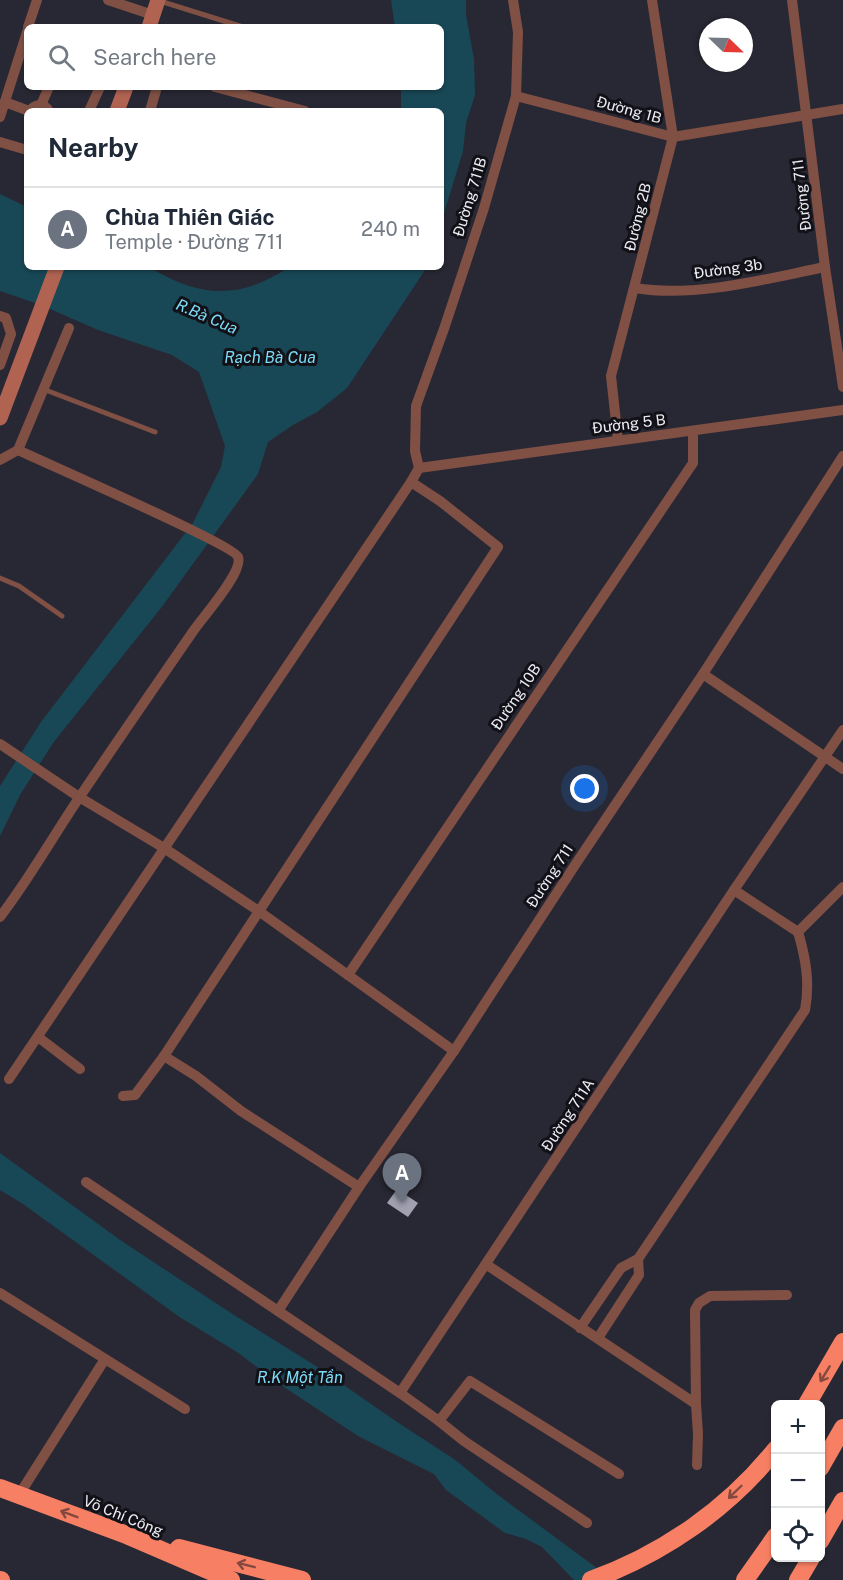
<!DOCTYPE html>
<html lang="en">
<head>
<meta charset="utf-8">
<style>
	body { margin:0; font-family:"Public Sans",sans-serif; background:#f6f6f7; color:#1f2937 }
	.controls { position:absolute; right:18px; bottom:18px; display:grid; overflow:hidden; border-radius:9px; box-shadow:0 2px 4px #0004 }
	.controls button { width:54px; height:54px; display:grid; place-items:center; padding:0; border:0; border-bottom:2px solid #e0e1e3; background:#fff; color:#1f2937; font:30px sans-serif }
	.compass { position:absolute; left:699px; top:18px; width:54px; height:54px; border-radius:50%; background:#fff; box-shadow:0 2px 4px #0004; rotate:113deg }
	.you { position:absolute; left:585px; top:789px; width:21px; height:21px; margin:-15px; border:4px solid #fff; border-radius:50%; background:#1a73e8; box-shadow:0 0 0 9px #1a73e833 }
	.badge { display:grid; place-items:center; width:39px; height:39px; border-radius:50%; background:#7e5e59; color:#fff; font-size:20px; font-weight:700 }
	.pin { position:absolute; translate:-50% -50px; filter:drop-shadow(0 2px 3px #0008) }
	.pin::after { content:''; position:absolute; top:32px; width:21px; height:18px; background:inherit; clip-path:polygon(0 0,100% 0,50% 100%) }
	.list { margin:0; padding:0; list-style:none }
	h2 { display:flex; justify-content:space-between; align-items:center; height:78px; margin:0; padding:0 24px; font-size:26px }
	h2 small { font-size:20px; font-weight:400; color:#747a83 }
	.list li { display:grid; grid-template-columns:39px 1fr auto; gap:18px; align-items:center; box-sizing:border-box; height:84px; padding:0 24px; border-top:2px solid #e0e1e3 }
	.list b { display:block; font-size:22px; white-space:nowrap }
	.list p { margin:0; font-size:20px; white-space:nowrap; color:#747a83 }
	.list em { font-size:20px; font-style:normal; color:#747a83 }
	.icon { flex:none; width:33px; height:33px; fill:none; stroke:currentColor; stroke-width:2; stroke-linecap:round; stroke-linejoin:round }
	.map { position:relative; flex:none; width:843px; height:1580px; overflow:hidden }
	.search { position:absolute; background:#fff; box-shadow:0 2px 4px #0004; left:24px; top:24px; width:420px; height:66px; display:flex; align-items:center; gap:15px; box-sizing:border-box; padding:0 21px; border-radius:9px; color:#747a83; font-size:22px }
	.panel { position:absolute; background:#fff; box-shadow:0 2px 4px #0004; left:24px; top:108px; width:420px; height:162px; border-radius:9px }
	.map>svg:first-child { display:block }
</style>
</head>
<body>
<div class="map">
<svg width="843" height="1580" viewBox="0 0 843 1580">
	<rect width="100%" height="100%" fill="#282834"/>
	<g fill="#184856">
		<path d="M391,0H466V15L474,59L475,95L466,123L463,151L441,223V111H401V87H441V27H395Z"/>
		<path d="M0,194L27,207V267C65,267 104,264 142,267C154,268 165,277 176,281C218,299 252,292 289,267H427L347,388L317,412L293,425L268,442L258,474L161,608L53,743L20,795L0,836V786L41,722L193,523L221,467L225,446L199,372L172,355L98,330L41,305L0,291Z"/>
		<path d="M0,1153L123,1242L234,1315L319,1368L397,1422L454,1459L498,1495L613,1580H574L542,1547L526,1539L505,1533L446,1490L434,1474L358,1436L284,1387L237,1352L181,1318L23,1204L0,1190Z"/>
	</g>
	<path fill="#a1a1b1" d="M397,1189L418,1203L408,1217L387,1203Z"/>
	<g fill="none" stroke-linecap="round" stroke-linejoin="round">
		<g stroke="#805044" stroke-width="5">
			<path d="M160,1L243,27"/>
			<path d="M43,389L155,432"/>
			<path d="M0,578L19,586L62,616"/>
		</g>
		<g stroke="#805044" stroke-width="10">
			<path d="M108,0L153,15"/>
			<path d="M792,0L825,267L843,387"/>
			<path d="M28,27L37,0"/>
			<path d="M215,87L305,111"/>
			<path d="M516,96L673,137L843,109"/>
			<path d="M5,102L29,111"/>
			<path d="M41,105L49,87"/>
			<path d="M29,111C36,104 43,102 49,111"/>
			<path d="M89,111L100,87"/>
			<path d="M150,111L157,87"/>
			<path d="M0,117L27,32"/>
			<path d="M0,142L27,150"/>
			<path d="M635,288C696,298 765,279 825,267"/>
			<path d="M0,316L6,318L11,334L0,365"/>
			<path d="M618,440L611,376L673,137L652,0"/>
			<path d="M0,460L18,450L69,328"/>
			<path d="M419,468L415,451L416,406L445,326L484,208L516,96L518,32L513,0"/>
			<path d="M419,468L843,410"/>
			<path d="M703,674L843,769"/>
			<path d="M0,744L79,797L164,848L260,912L454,1051"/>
			<path d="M0,917C30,878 53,836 81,795C118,740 156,685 194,630C203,617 244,571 238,557C234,545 43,462 18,450"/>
			<path d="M798,932L843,887"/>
			<path d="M348,975L693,463V431"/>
			<path d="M38,1037L80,1069"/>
			<path d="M164,1056L196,1076L241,1111L359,1187"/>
			<path d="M9,1079L411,482"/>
			<path d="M123,1096L135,1095L164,1056L498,547L440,501L411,482L419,468"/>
			<path d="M86,1182L400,1393L734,890L843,730"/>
			<path d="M487,1265L696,1404"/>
			<path d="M0,1293L185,1409"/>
			<path d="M278,1311L359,1187L454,1051L575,865L703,674L843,456"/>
			<path d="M580,1328L621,1268L638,1259"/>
			<path d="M598,1338L639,1275L638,1259L805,1010C810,983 806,959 798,932L734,890"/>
			<path d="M400,1393L439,1421L470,1381L619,1474"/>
			<path d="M439,1421L464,1441L587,1523"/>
			<path d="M697,1465L698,1434L696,1404L695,1310L699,1303L710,1296L787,1295"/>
			<path d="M19,1495L105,1359"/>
		</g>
		<g stroke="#b16352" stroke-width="15">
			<path d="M149,27L158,0"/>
			<path d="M117,111L126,87"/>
			<path d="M0,418L57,267"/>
		</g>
		<g stroke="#f77f64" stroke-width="18">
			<path d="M807,1404L843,1342"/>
			<path d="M820,1468L843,1428"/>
			<path d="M0,1488L124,1534L231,1580"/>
			<path d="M820,1541L843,1501"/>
			<path d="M179,1548L302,1580"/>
			<path d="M0,1580H1"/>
			<path d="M591,1580C663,1554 728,1509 776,1449"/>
			<path d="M745,1580L776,1536"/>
			<path d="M798,1580L811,1558"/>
		</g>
	</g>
	<defs><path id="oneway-shaft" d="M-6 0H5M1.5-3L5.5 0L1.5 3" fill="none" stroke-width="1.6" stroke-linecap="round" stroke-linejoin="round" transform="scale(1.5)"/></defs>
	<g stroke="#84483e">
		<use href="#oneway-shaft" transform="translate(825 1374) rotate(121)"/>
		<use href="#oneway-shaft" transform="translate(735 1492) rotate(136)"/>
		<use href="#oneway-shaft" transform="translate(69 1514) rotate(-159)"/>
		<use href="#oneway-shaft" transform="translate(246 1565) rotate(-166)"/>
	</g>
	<g text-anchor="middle" stroke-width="6" stroke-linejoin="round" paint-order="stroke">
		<g font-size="15" fill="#ececf4" stroke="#121117">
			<text transform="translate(629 110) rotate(15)" y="5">Đường 1B</text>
			<text transform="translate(802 195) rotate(-97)" y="5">Đường 711</text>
			<text transform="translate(470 197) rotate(-73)" y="5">Đường 711B</text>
			<text transform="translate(638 217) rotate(-76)" y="5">Đường 2B</text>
			<text transform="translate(728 269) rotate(-8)" y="5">Đường 3b</text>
			<text transform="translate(629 424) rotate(-7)" y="5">Đường 5 B</text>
			<text transform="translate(516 697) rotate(-56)" y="5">Đường 10B</text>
			<text transform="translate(550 876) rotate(-57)" y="5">Đường 711</text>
			<text transform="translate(568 1115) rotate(-57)" y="5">Đường 711A</text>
			<text transform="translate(123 1516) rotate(22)" y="5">Võ Chí Công</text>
		</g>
		<g font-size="16" font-style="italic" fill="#7ddcf8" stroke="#121117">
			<text transform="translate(207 316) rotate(23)" y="6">R.Bà Cua</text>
			<text x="270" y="363">Rạch Bà Cua</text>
			<text x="300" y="1383">R.K Một Tần</text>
		</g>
	</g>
</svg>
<div class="controls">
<button>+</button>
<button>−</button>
<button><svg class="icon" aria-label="locate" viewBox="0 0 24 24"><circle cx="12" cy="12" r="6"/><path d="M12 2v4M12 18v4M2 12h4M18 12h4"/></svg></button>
</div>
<svg class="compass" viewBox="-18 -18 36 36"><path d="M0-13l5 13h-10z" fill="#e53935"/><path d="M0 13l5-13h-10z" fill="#747a83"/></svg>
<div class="you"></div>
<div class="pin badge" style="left:402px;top:1203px;background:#6b7280">A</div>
<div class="search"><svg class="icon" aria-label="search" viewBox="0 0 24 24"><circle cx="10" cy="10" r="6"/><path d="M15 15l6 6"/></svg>Search here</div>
<section class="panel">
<h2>Nearby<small></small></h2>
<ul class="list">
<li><span class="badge" style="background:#6b7280">A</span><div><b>Chùa Thiên Giác</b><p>Temple · Đường 711</p></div><em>240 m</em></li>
</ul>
</section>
</div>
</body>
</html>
